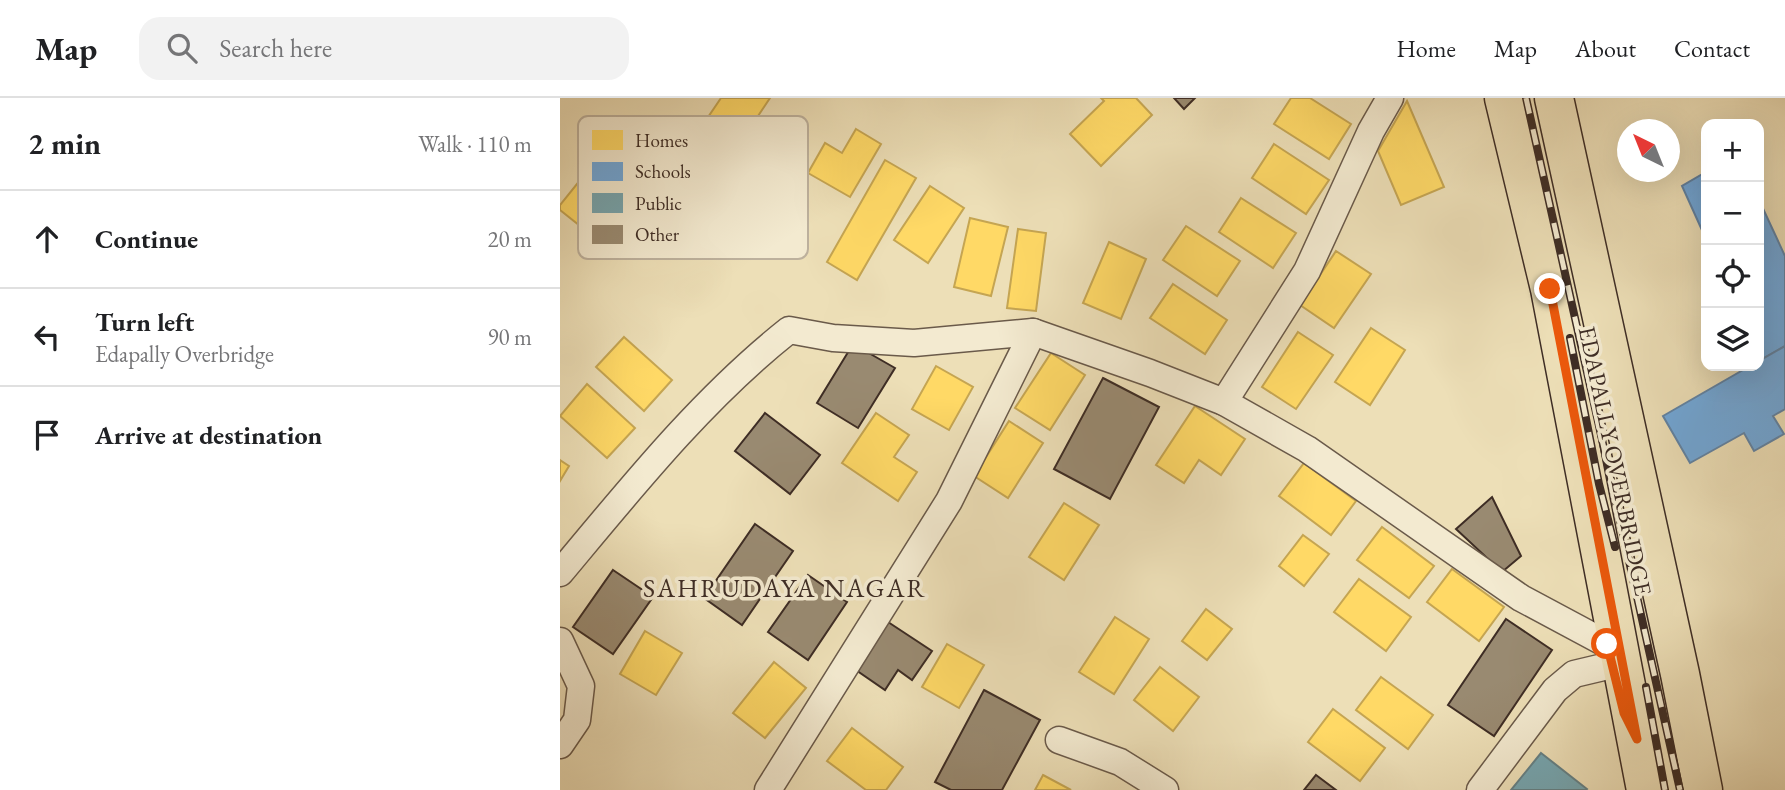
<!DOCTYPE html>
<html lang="en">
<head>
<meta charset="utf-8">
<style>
	body { margin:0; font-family:"EB Garamond",serif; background:#f2f2f2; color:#202124 }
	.controls { position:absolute; right:21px; top:21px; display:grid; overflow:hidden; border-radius:14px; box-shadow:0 7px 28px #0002 }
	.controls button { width:63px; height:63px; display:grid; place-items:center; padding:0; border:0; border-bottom:2px solid #e0e0e0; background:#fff; color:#202124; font:35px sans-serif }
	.compass { position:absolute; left:1057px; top:21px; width:63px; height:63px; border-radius:50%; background:#fff; box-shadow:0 7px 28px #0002; rotate:317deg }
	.stop { position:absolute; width:21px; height:21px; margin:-16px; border:5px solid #ea580c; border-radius:50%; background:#fff }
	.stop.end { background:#ea580c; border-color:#fff; box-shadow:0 2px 7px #0008 }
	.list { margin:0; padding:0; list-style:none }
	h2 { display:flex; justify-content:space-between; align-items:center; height:91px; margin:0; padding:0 28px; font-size:30px }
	h2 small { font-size:23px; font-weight:400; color:#757577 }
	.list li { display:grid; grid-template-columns:46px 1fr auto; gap:21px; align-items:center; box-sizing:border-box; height:98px; padding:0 28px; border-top:2px solid #e0e0e0 }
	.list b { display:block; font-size:26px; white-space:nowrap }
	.list p { margin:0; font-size:23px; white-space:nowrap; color:#757577 }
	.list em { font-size:23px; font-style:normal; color:#757577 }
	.icon { flex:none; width:38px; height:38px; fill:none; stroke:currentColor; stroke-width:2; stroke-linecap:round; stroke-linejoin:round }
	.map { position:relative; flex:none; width:1225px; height:692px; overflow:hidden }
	header { display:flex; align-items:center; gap:42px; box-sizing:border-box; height:98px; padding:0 35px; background:#fff; border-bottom:2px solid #e0e0e0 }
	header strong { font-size:33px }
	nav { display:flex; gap:38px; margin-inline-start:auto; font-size:24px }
	.search { width:490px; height:63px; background:#f2f2f2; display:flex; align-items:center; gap:18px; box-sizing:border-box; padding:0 24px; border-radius:21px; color:#757577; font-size:26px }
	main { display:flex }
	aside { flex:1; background:#fff }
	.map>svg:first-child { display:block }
</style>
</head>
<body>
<header>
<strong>Map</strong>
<div class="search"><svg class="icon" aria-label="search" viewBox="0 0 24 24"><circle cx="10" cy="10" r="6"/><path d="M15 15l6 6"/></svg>Search here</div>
<nav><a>Home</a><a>Map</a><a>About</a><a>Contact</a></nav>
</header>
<main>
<aside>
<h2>2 min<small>Walk · 110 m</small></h2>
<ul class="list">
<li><svg class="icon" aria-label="ahead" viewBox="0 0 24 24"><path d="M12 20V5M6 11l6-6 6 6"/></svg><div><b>Continue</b></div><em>20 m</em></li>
<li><svg class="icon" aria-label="left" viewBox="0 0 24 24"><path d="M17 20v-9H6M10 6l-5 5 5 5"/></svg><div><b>Turn left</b><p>Edapally Overbridge</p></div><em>90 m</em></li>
<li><svg class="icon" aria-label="arrive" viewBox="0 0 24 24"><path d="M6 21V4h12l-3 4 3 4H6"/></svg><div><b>Arrive at destination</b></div></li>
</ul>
</aside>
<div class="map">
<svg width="1225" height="692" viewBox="0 0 1225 692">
	<rect width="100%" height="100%" fill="#eddfb7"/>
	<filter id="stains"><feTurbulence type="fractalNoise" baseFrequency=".00286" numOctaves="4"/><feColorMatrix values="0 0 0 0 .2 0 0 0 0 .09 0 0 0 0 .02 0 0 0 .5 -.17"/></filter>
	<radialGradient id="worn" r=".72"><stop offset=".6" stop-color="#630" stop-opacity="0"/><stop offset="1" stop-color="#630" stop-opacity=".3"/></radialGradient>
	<g fill="#ffd966" stroke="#c5a552" stroke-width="2">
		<path d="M161,0H210L174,54L140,31Z"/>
		<path d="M541,0H576L592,17L541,68L510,36L544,3Z"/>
		<path d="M731,0H750L791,26L769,61L714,26Z"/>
		<path d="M847,3L884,89L841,107L818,53Z"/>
		<path d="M296,31L321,46L290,99L248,75L265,45L282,55Z"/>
		<path d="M714,46L769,82L746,116L692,80Z"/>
		<path d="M325,62L356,80L297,182L267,164Z"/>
		<path d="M29,71L79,112L49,151L0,112V107Z"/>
		<path d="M370,88L404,110L368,165L334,142Z"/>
		<path d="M681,100L736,135L713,170L659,134Z"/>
		<path d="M410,120L448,129L431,198L394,189Z"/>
		<path d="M626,128L680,163L657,198L603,162Z"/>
		<path d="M458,131L486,135L476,213L447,210Z"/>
		<path d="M549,144L586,161L561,221L523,205Z"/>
		<path d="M776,153L811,176L774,230L740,207Z"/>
		<path d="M613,186L667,222L645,256L590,220Z"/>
		<path d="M811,230L845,252L810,307L775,284Z"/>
		<path d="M738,234L773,257L736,311L702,289Z"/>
		<path d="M64,239L112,282L84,313L36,269Z"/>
		<path d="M491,255L525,277L490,332L455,310Z"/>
		<path d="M376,268L413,289L389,332L352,311Z"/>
		<path d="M27,286L75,330L47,360L0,318Z"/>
		<path d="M635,308L685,341L661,377L639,362L624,385L596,367Z"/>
		<path d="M316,315L349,337L334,359L357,374L338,403L282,365Z"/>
		<path d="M449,323L483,345L448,400L414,378Z"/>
		<path d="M0,362L9,368L0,383Z"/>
		<path d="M744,365L796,403L771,437L719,398Z"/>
		<path d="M504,405L539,427L504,482L469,459Z"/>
		<path d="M822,429L874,468L849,500L797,462Z"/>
		<path d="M743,437L769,456L744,488L719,468Z"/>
		<path d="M892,471L944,509L919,543L867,504Z"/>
		<path d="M799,481L851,519L826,553L774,514Z"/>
		<path d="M646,511L672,531L647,562L622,543Z"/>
		<path d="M555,519L589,541L554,596L519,574Z"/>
		<path d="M85,533L122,555L96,597L60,576Z"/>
		<path d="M387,546L424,567L399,610L362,589Z"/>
		<path d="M214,564L246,590L205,640L173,615Z"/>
		<path d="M600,569L639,599L613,633L574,602Z"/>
		<path d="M821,579L873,617L848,651L796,612Z"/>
		<path d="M773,611L825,650L800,683L748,644Z"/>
		<path d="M292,630L343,669L326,692H306L267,663Z"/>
		<path d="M483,677L511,692H475Z"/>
	</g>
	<g fill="#6fa8dc" stroke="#6083a5" stroke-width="2">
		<path d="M1146,74V141L1122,88Z"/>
		<path d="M1199,102L1225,158V248L1202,261L1199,253Z"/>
		<path d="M1225,248V311L1213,318L1224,336L1194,353L1184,335L1130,365L1103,318L1190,268H1199V263Z"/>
	</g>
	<path fill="#76a5af" stroke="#658186" stroke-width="2" d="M981,655L1027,691L1026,692H951Z"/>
	<g fill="#998a71" stroke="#3e2d25" stroke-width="2">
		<path d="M614,0H635L624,11Z"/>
		<path d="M293,246L335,270L298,330L257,305Z"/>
		<path d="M543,280L599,309L550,401L494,371Z"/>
		<path d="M205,315L260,357L230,396L175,353Z"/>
		<path d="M932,399L961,458L942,474L896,431Z"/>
		<path d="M195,426L233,453L182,527L144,500Z"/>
		<path d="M53,472L93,499L53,556L13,529Z"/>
		<path d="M248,477L287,504L248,562L208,534Z"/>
		<path d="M946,521L992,552L934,638L888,607Z"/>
		<path d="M325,522L372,553L352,582L338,572L325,592L293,570Z"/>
		<path d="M424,592L480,622L442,692H391L375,684Z"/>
		<path d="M756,677L776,692H744Z"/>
	</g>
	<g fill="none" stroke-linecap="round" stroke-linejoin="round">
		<defs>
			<g id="street">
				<path d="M664,304L747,173L811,33L830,0"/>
				<path d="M0,475C71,390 142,301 229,232L273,240L354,245L473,234L590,275L664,304L747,351L961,500L1047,546"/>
				<path d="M0,543L21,588L17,622L0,647"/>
				<path d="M499,642L560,664L605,692"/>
				<path d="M208,692L389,403L473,234"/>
				<path d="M920,692L995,592L1014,576L1052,567"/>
			</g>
			<g id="primary">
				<path d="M944,0L990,191L1086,692"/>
				<path d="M994,0L1120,576L1143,692"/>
			</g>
		</defs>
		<use href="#street" stroke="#6a5a4a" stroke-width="29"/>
		<use href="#primary" stroke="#3e2d25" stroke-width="41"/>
		<use href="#street" stroke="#f3ead0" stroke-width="26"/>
		<use href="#primary" stroke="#eddfb7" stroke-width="38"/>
		<defs>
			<g id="rail">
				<path d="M966,0L1120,692"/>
				<path d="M1010,240L1039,386L1055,449"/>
				<path d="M1086,589L1105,692"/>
			</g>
		</defs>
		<use href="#rail" stroke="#3e2d25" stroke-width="8"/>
		<use href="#rail" stroke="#f3ead0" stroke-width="5" stroke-dasharray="16" stroke-linecap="butt"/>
	</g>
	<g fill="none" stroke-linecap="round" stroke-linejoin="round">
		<path stroke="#ea580c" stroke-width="9" d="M990,191L1077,641L1064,615L1047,546"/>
	</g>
	<g text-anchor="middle" stroke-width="7" stroke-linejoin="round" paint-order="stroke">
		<g font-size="24" fill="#3e2d25" stroke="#f3ead0">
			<text transform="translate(1055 363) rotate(78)" y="8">EDAPALLY OVERBRIDGE</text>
		</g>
		<g font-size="26" letter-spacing="2" fill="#3e2d25" stroke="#f3ead0">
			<text x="225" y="499">SAHRUDAYA NAGAR</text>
		</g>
	</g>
	<rect x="18" y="18" width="230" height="143" rx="10" fill="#f3ead0" stroke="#bdb19d" stroke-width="2"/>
	<rect x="32" y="32" width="31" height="20" fill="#ffd966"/>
	<rect x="32" y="64" width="31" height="19" fill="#6fa8dc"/>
	<rect x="32" y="95" width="31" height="20" fill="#76a5af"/>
	<rect x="32" y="127" width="31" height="19" fill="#998a71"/>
	<g font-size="19" fill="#3e2d25">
		<text x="75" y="49">Homes</text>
		<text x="75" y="80">Schools</text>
		<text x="75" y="112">Public</text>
		<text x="75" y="143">Other</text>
	</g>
	<rect width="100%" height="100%" filter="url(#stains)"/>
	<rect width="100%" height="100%" fill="url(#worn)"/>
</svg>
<div class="controls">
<button>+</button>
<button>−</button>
<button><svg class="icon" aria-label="locate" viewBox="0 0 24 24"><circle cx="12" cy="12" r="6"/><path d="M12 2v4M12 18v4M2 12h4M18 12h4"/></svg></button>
<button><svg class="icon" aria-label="layers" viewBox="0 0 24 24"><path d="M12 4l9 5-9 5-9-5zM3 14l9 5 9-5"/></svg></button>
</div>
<svg class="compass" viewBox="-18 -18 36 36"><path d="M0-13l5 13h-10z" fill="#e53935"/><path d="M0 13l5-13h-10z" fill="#757577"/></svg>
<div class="stop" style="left:1047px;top:546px"></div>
<div class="stop end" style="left:990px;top:191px"></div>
</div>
</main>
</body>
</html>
